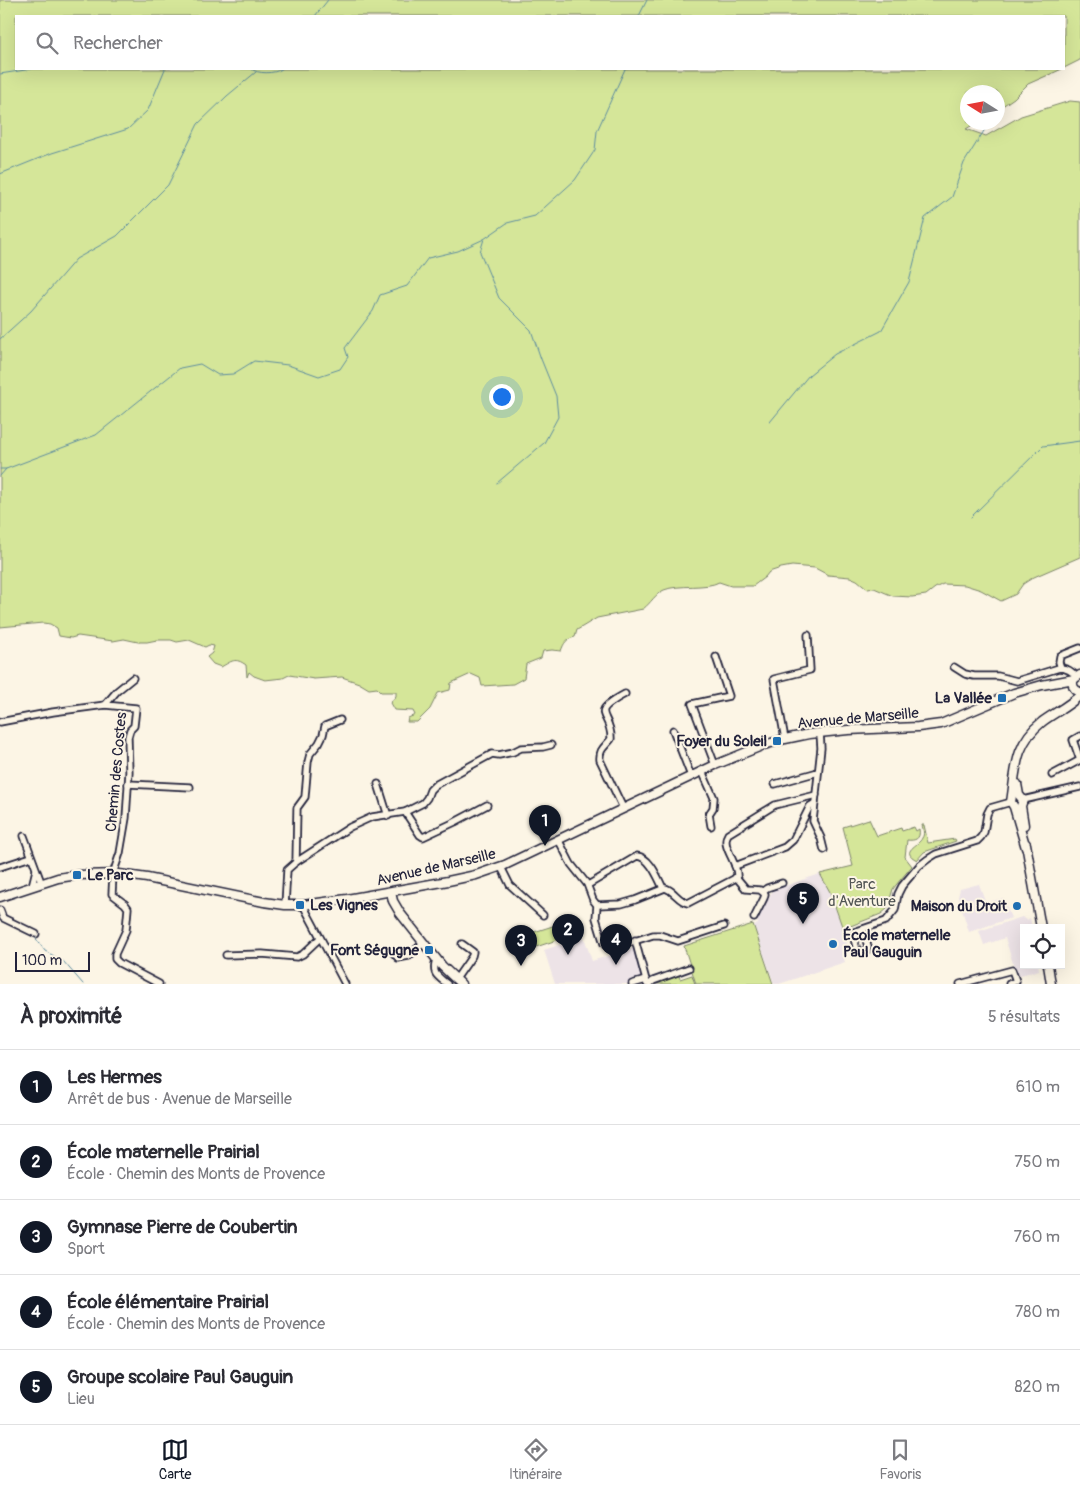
<!DOCTYPE html>
<html lang="fr">
<head>
<meta charset="utf-8">
<style>
	body { margin:0; font-family:Pangolin,sans-serif; background:#f2f2f3; color:#2b2b33 }
	.controls { position:absolute; right:15px; bottom:15px; display:grid; overflow:hidden; border-radius:0px; box-shadow:0 5px 20px #0002 }
	.controls button { width:45px; height:45px; display:grid; place-items:center; padding:0; border:0; border-bottom:1px solid #e1e1e2; background:#fff; color:#2b2b33; font:25px sans-serif }
	.compass { position:absolute; left:960px; top:85px; width:45px; height:45px; border-radius:50%; background:#fff; box-shadow:0 5px 20px #0002; rotate:281deg }
	.scale { position:absolute; left:15px; bottom:12px; width:75px; box-sizing:border-box; padding-left:5px; border:2px solid #22223b; border-top:0; font-size:14px; line-height:18px; white-space:nowrap; color:#22223b; -webkit-text-stroke:4px #fcf5e5; paint-order:stroke }
	.you { position:absolute; left:501px; top:396px; width:18px; height:18px; margin:-12px; border:4px solid #fff; border-radius:50%; background:#1a73e8; box-shadow:0 0 0 8px #1a73e833 }
	.badge { display:grid; place-items:center; width:32px; height:32px; border-radius:50%; background:#111827; color:#fff; font-size:16px; font-weight:700 }
	.pin { position:absolute; translate:-50% -41px; filter:drop-shadow(0 1px 2px #0008) }
	.pin::after { content:''; position:absolute; top:26px; width:18px; height:15px; background:inherit; clip-path:polygon(0 0,100% 0,50% 100%) }
	.list { margin:0; padding:0; list-style:none }
	h2 { display:flex; justify-content:space-between; align-items:center; height:65px; margin:0; padding:0 20px; font-size:21px }
	h2 small { font-size:16px; font-weight:400; color:#7c7c81 }
	.list li { display:grid; grid-template-columns:32px 1fr auto; gap:15px; align-items:center; box-sizing:border-box; height:75px; padding:0 20px; border-top:1px solid #e1e1e2 }
	.list b { display:block; font-size:19px; white-space:nowrap }
	.list p { margin:0; font-size:16px; white-space:nowrap; color:#7c7c81 }
	.list em { font-size:16px; font-style:normal; color:#7c7c81 }
	.icon { flex:none; width:28px; height:28px; fill:none; stroke:currentColor; stroke-width:2; stroke-linecap:round; stroke-linejoin:round }
	.map { position:relative; flex:none; width:1080px; height:984px; overflow:hidden }
	.search { position:absolute; background:#fff; box-shadow:0 5px 20px #0002; left:15px; right:15px; top:15px; height:55px; display:flex; align-items:center; gap:12px; box-sizing:border-box; padding:0 18px; border-radius:0px; color:#7c7c81; font-size:19px }
	.sheet { height:440px; background:#fff }
	nav { display:flex; justify-content:space-around; align-items:center; box-sizing:border-box; height:70px; border-top:1px solid #e1e1e2; background:#fff; font-size:14px; color:#7c7c81 }
	nav a { display:grid; justify-items:center; gap:2px }
	nav .on { color:#111827 }
	.map>svg:first-child { display:block }
</style>
</head>
<body>
<div class="map">
<svg width="1080" height="984" viewBox="0 0 1080 984">
	<rect width="100%" height="100%" fill="#fcf5e5"/>
	<filter id="ink" filterUnits="userSpaceOnUse"><feTurbulence type="fractalNoise" baseFrequency=".02" numOctaves="2"/><feDisplacementMap in="SourceGraphic" scale="10" xChannelSelector="R" yChannelSelector="G"/><feConvolveMatrix kernelMatrix="1 2 1 2 8 2 1 2 1" color-interpolation-filters="sRGB"/></filter>
	<g filter="url(#ink)">
		<g fill="#ede3e7">
			<path d="M820,874L830,892L848,946L841,949L845,962L779,984H774L754,926L758,924L757,918L773,890Z"/>
			<path d="M979,884L986,903L1003,898L1011,918L969,932L958,897L960,889Z"/>
			<path d="M1022,917L1027,920L1030,918L1032,928H1024V965H1038L1039,970L1017,976L1005,938L984,945L979,931Z"/>
			<path d="M584,937L592,961L633,948L643,979L626,984H555L544,950Z"/>
		</g>
		<g fill="#d5e699" stroke="#7c846a">
			<path d="M0,0H1080V60L1064,68V16H16V69H1062L1028,84L1014,98L998,109V92H968V122L976,123L966,129L986,136L1021,116L1070,101L1080,102V557L1034,577L1023,584L1016,594L1001,601L981,590L965,585L943,584L935,588L926,595L912,597L893,596L874,588L868,589L857,580L850,577L828,575L815,568L792,566L781,568L769,572L765,577L753,586H731L719,582C707,589 678,584 664,590C655,594 651,603 643,609L597,618L577,630L575,637C566,639 564,643 561,651L552,650L543,651L541,658L526,664L524,678L513,684L482,686L480,678L471,674L451,683L450,690L438,693L430,709L417,722H407L408,718L415,715L413,711L394,710L390,703L396,696V692H381L377,688L369,689L359,683L342,677L314,679L289,675L283,678L265,680L254,676L249,672L247,677L246,665C235,657 232,661 221,667L213,664L207,657L212,653L214,646L209,645L205,647L189,640L177,642L171,640H157L147,642H138L124,639L113,641L78,636L71,638L59,636L57,628L50,624L43,623L0,627Z"/>
			<path d="M869,819L877,836L901,828L902,831L914,827L916,831L919,829C921,839 915,841 907,840L905,857L912,866L896,885L893,889L887,909L881,914L843,929L830,892L820,874L853,866L843,827Z"/>
			<path d="M922,825H924L928,843L955,839L956,841L924,852L917,860C899,851 919,846 922,838C925,834 923,830 922,825Z"/>
			<path d="M559,924L563,938L536,947L531,933Z"/>
			<path d="M753,924L773,984H696L684,946Z"/>
			<path d="M679,975L680,979L692,975L695,984H654Z"/>
		</g>
		<g fill="none" stroke-linecap="round" stroke-linejoin="round">
			<g stroke="#5d8ca0" stroke-width="1">
				<path d="M315,16L328,0"/>
				<path d="M639,16L647,0"/>
				<path d="M251,69C258,74 274,74 282,69"/>
				<path d="M0,74L32,69"/>
				<path d="M0,174L52,153L128,129L148,110L165,69"/>
				<path d="M484,239L480,252L499,298L531,330L541,359L556,396L558,417L544,443L497,483"/>
				<path d="M0,339L31,311L76,259L117,236L168,185L198,124L227,96L256,72"/>
				<path d="M770,422L809,375L835,354L881,331L909,282L925,218L952,197L964,163L987,126"/>
				<path d="M0,469H6L96,435L180,368L200,364L218,375L233,374L254,361L288,365L319,376L340,369L348,357L345,348L373,311L380,295L407,286L428,258L458,251L484,239L507,223L535,216L575,180L595,150L597,131L625,69"/>
				<path d="M0,476L6,469"/>
				<path d="M971,517L1043,446L1080,441"/>
				<path d="M34,936L45,951L63,961L83,984"/>
			</g>
			<defs>
				<g id="street">
					<path d="M954,667L965,674L974,676H998L1017,681L1059,668C1066,668 1072,670 1076,677"/>
					<path d="M1061,668L1059,662L1060,656L1080,648"/>
					<path d="M133,678L117,691L105,705L136,708L134,726L130,730L128,737L129,772L126,818L120,853L113,874L112,894L125,904L128,908L126,930L115,954V959L119,963L159,984"/>
					<path d="M0,722L53,712L105,705"/>
					<path d="M673,730L691,776"/>
					<path d="M820,733L821,748L813,821L821,838L824,850"/>
					<path d="M1080,736L1073,740L1080,760"/>
					<path d="M785,739L774,679L810,670L808,635"/>
					<path d="M715,765L692,704L729,696L716,657"/>
					<path d="M702,771L714,798L713,808L709,814L711,826"/>
					<path d="M1052,775L1080,760"/>
					<path d="M128,784L190,787"/>
					<path d="M378,784L388,816"/>
					<path d="M775,784L818,772"/>
					<path d="M1023,800L1080,787"/>
					<path d="M623,808L600,760C599,749 605,747 611,739C612,712 586,715 625,694"/>
					<path d="M405,812L420,835L423,837L455,822L487,805"/>
					<path d="M24,836L41,882"/>
					<path d="M558,839L571,864L587,884L593,900L597,905L596,918L604,944L609,947H616L653,935H660L678,941L724,926"/>
					<path d="M296,862L297,808L305,797L308,762L310,754L319,743L323,735L325,726L340,720"/>
					<path d="M735,866L785,847L793,840L810,806L815,803"/>
					<path d="M0,867L31,857"/>
					<path d="M501,867L510,885L543,915"/>
					<path d="M736,877L746,889L760,890L765,894L764,898L754,918"/>
					<path d="M588,885L637,856C650,857 658,878 663,888"/>
					<path d="M32,886L36,870"/>
					<path d="M763,891L767,888L782,883"/>
					<path d="M285,905L287,870L296,862L350,827L372,817L405,812L423,803L427,798L430,790L435,785L492,754L499,755L513,752L521,748L543,747L551,745"/>
					<path d="M303,905L345,984"/>
					<path d="M597,905L621,904L635,900L665,888C674,890 678,901 688,903L734,879L737,876C738,862 720,846 728,834L775,805L816,795"/>
					<path d="M0,910L3,918L36,934"/>
					<path d="M863,929L868,947L867,950L860,952L857,950L853,935L854,932L886,921L895,910L898,894L902,886L919,866L928,859L936,854L977,841L981,837L984,832L987,814L990,808L1011,802"/>
					<path d="M635,940L647,984"/>
					<path d="M392,951L398,958L409,956L423,943"/>
					<path d="M226,955L262,954L297,957L303,954L320,938"/>
					<path d="M436,959C432,974 436,975 447,984"/>
					<path d="M456,979L472,956L473,952L462,944"/>
					<path d="M632,984L646,980"/>
					<path d="M650,984L653,981L689,968"/>
					<path d="M960,984L1012,970L1016,981L1009,984"/>
				</g>
				<g id="secondary">
					<path d="M1074,679C1071,685 1074,690 1080,692"/>
					<path d="M1017,784L1019,795L1023,800L1021,806L1024,825"/>
					<path d="M1026,844L1041,928"/>
					<path d="M1026,848L1014,807L1011,802C1016,771 1014,744 1042,722C1054,713 1069,706 1080,695"/>
					<path d="M391,892L393,901L400,913L442,966L461,984"/>
					<path d="M0,897L58,878L78,875L119,874L147,878L264,902L285,905H303L347,899L448,881L476,875L505,865L715,765L764,745L785,739L809,734L848,730L918,727L941,724L1014,693L1042,685L1074,679L1080,675"/>
					<path d="M1048,965L1051,984"/>
				</g>
			</defs>
			<use href="#street" stroke="#22223b" stroke-width="9"/>
			<use href="#secondary" stroke="#22223b" stroke-width="11"/>
			<use href="#street" stroke="#fcf5e5" stroke-width="5.5"/>
			<use href="#secondary" stroke="#fcf5e5" stroke-width="8"/>
		</g>
	</g>
	<g fill="#1f6fb2" stroke="#fcf5e5" stroke-width="2">
		<rect x="997" y="693" width="10" height="10" rx="2.5"/>
		<rect x="772" y="736" width="10" height="10" rx="2.5"/>
		<rect x="72" y="870" width="10" height="10" rx="2.5"/>
		<rect x="295" y="900" width="10" height="10" rx="2.5"/>
		<circle cx="1017" cy="906" r="5"/>
		<circle cx="833" cy="944" r="5"/>
		<rect x="424" y="945" width="10" height="10" rx="2.5"/>
	</g>
	<g text-anchor="middle" stroke-width="4" stroke-linejoin="round" paint-order="stroke">
		<g font-size="15" font-weight="bold" fill="#22223b" stroke="#fcf5e5" text-anchor="end">
			<text x="992" y="703">La Vallée</text>
			<text x="767" y="746">Foyer du Soleil</text>
			<text x="87" y="880" text-anchor="start">Le Parc</text>
			<text x="310" y="910" text-anchor="start">Les Vignes</text>
			<text x="1007" y="911">Maison du Droit</text>
			<text x="843" y="940" text-anchor="start">École maternelle<tspan x="843" dy="17">Paul Gauguin</tspan></text>
			<text x="419" y="955">Font Ségugne</text>
		</g>
		<g font-size="15" fill="#22223b" stroke="#fcf5e5">
			<text transform="translate(858 718) rotate(-5)" y="5">Avenue de Marseille</text>
			<text transform="translate(116 772) rotate(-85)" y="5">Chemin des Costes</text>
			<text transform="translate(436 867) rotate(-13)" y="5">Avenue de Marseille</text>
		</g>
		<g font-size="15" fill="#4f5352" stroke="#fcf5e5">
			<text x="862" y="889">Parc<tspan x="862" dy="17">d'Aventure</tspan></text>
		</g>
	</g>
</svg>
<div class="controls">
<button><svg class="icon" aria-label="locate" viewBox="0 0 24 24"><circle cx="12" cy="12" r="6"/><path d="M12 2v4M12 18v4M2 12h4M18 12h4"/></svg></button>
</div>
<svg class="compass" viewBox="-18 -18 36 36"><path d="M0-13l5 13h-10z" fill="#e53935"/><path d="M0 13l5-13h-10z" fill="#7c7c81"/></svg>
<div class="scale">100 m</div>
<div class="you"></div>
<div class="pin badge" style="left:545px;top:846px">1</div>
<div class="pin badge" style="left:568px;top:955px">2</div>
<div class="pin badge" style="left:521px;top:966px">3</div>
<div class="pin badge" style="left:616px;top:965px">4</div>
<div class="pin badge" style="left:803px;top:924px">5</div>
<div class="search"><svg class="icon" aria-label="search" viewBox="0 0 24 24"><circle cx="10" cy="10" r="6"/><path d="M15 15l6 6"/></svg>Rechercher</div>
</div>
<section class="sheet">
<h2>À proximité<small>5 résultats</small></h2>
<ul class="list">
<li><span class="badge">1</span><div><b>Les Hermes</b><p>Arrêt de bus · Avenue de Marseille</p></div><em>610 m</em></li>
<li><span class="badge">2</span><div><b>École maternelle Prairial</b><p>École · Chemin des Monts de Provence</p></div><em>750 m</em></li>
<li><span class="badge">3</span><div><b>Gymnase Pierre de Coubertin</b><p>Sport</p></div><em>760 m</em></li>
<li><span class="badge">4</span><div><b>École élémentaire Prairial</b><p>École · Chemin des Monts de Provence</p></div><em>780 m</em></li>
<li><span class="badge">5</span><div><b>Groupe scolaire Paul Gauguin</b><p>Lieu</p></div><em>820 m</em></li>
</ul>
</section>
<nav>
<a class="on"><svg class="icon" aria-label="map" viewBox="0 0 24 24"><path d="M3 6l6-2 6 2 6-2v14l-6 2-6-2-6 2zM9 4v14M15 6v14"/></svg>Carte</a>
<a><svg class="icon" aria-label="directions" viewBox="0 0 24 24"><path d="M12 3l9 9-9 9-9-9zM9 14v-3h6M13 9l2 2-2 2"/></svg>Itinéraire</a>
<a><svg class="icon" aria-label="saved" viewBox="0 0 24 24"><path d="M7 4h10v16l-5-4-5 4z"/></svg>Favoris</a>
</nav>
</body>
</html>
